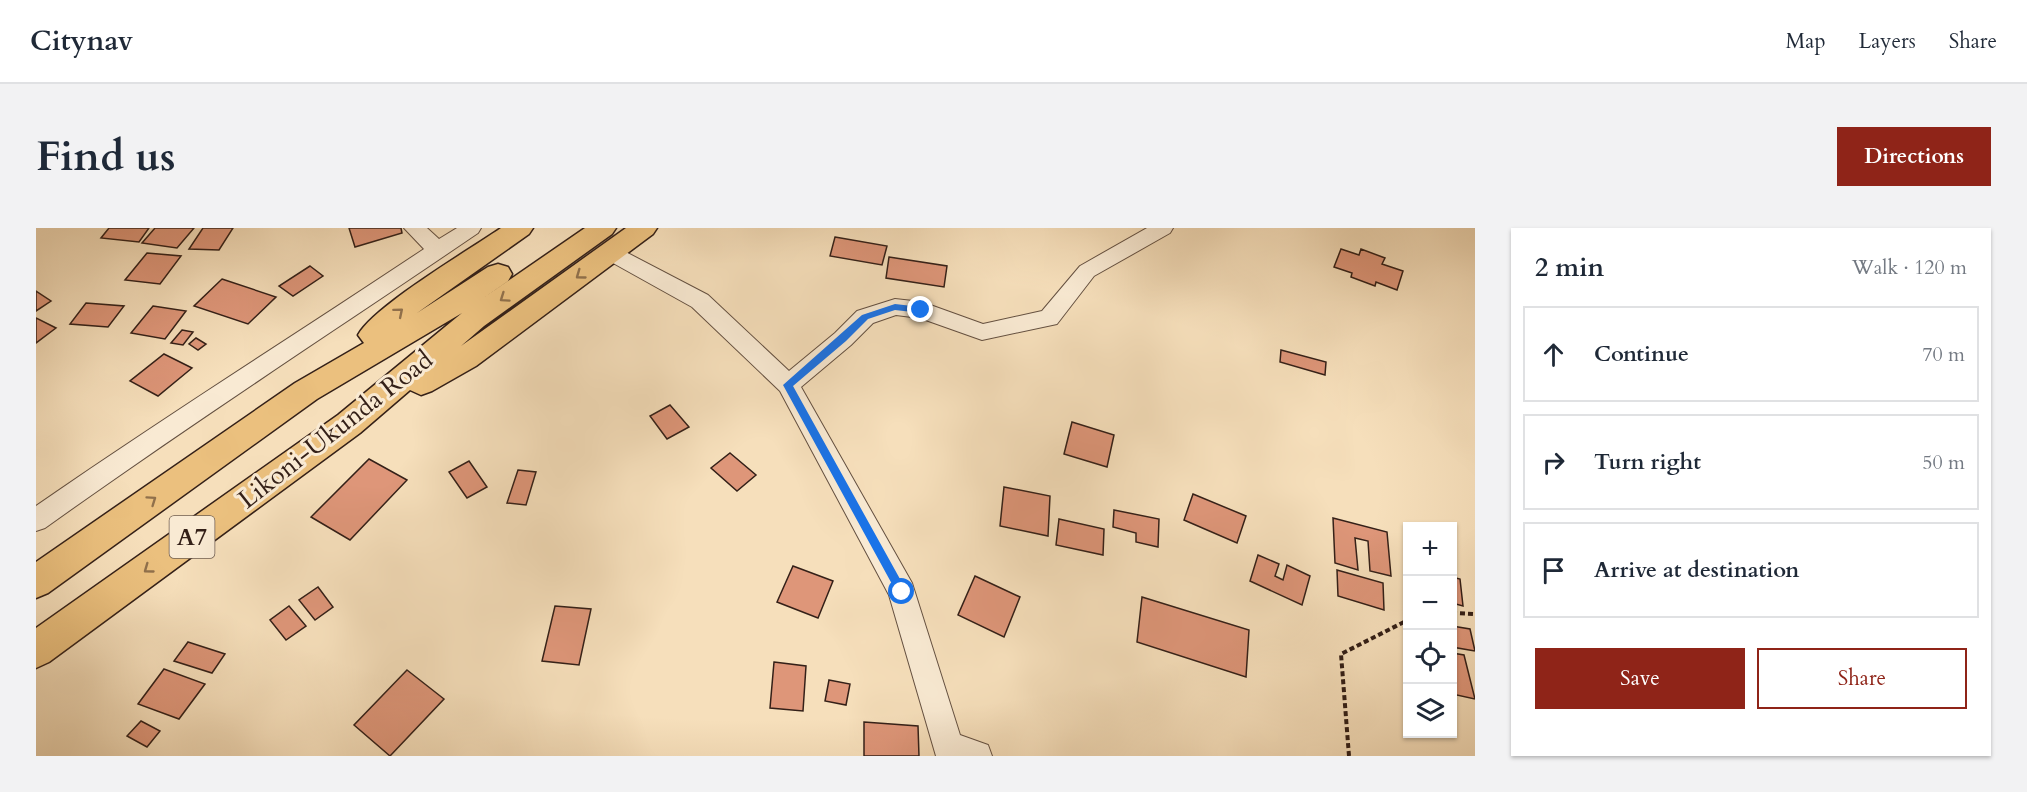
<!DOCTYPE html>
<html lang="en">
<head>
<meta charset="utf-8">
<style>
	body { margin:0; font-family:Cardo,serif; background:#f2f2f3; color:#1f2937 }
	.controls { position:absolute; right:18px; bottom:18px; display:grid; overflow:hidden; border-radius:0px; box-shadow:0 2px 4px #0004 }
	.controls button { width:54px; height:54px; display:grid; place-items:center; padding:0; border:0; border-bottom:2px solid #e0e1e3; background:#fff; color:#1f2937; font:30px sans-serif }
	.stop { position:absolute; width:18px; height:18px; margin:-14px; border:4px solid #1a73e8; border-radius:50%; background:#fff }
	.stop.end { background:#1a73e8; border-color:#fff; box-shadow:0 2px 6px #0008 }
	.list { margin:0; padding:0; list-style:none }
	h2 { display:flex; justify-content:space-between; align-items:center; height:78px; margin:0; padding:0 24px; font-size:26px }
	h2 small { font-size:20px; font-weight:400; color:#747a83 }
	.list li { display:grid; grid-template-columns:39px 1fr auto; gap:18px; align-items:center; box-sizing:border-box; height:96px; margin:0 12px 12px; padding:0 12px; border:2px solid #e0e1e3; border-radius:0px }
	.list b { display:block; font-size:22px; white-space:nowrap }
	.list em { font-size:20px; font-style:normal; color:#747a83 }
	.actions { display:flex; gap:12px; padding:18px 24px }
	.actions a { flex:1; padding:14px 0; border:2px solid #8f2418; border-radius:0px; text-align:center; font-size:21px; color:#8f2418 }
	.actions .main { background:#8f2418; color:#fff }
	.icon { flex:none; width:33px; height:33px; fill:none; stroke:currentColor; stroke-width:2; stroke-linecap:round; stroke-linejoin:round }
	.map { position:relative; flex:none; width:1439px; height:528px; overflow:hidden; border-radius:0px }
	header { display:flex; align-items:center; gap:36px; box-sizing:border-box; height:84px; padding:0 30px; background:#fff; border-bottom:2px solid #e0e1e3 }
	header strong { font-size:28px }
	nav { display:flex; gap:33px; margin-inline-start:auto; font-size:21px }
	.intro { display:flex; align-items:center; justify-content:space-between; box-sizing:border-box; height:144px; padding:0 36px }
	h1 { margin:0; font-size:42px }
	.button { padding:15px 27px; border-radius:0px; background:#8f2418; color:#fff; font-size:21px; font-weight:700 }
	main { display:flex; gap:36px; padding:0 36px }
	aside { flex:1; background:#fff; border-radius:0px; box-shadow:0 2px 4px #0004 }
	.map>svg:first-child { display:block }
</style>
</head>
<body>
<header>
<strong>Citynav</strong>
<nav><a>Map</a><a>Layers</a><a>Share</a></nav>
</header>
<div class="intro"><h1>Find us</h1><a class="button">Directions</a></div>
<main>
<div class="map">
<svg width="1439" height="528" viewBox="0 0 1439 528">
	<rect width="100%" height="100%" fill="#f6dfbb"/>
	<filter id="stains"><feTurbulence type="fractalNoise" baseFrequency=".00333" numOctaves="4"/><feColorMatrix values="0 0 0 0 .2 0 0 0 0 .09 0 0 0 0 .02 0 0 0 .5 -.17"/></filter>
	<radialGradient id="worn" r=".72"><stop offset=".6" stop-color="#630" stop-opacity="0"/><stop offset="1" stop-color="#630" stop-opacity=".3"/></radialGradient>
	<g fill="#de9679" stroke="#342018" stroke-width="1.5">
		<path d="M73,0H113L103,14L65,10Z"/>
		<path d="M119,0H158L141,20L106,15Z"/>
		<path d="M167,0H197L183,22L153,21Z"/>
		<path d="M313,0H365L366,5L319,19Z"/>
		<path d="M799,9L851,18L846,37L794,28Z"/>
		<path d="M1305,21L1323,27L1325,21L1349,30L1346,36L1367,43L1361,62L1340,54L1339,58L1315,49L1316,45L1298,39Z"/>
		<path d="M111,25L145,28L124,56L89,52Z"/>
		<path d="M853,29L911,38L908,59L850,50Z"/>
		<path d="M274,38L287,48L257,68L243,58Z"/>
		<path d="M186,51L240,69L212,96L158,78Z"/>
		<path d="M0,63L15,73L0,83Z"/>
		<path d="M50,75L88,78L72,99L34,96Z"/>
		<path d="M117,78L150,83L129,111L95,105Z"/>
		<path d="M0,90L20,100L0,115Z"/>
		<path d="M146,102L157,104L147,117L135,115Z"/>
		<path d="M160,110L170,116L162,122L153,116Z"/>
		<path d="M1245,122L1290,134L1289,147L1244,134Z"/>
		<path d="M128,126L156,140L122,168L94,153Z"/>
		<path d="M634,177L653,199L631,211L614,188Z"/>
		<path d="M1036,194L1078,207L1071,239L1028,226Z"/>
		<path d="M694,225L720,247L701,263L675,240Z"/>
		<path d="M333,231L371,252L314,312L275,289Z"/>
		<path d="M433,233L451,259L431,270L413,244Z"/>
		<path d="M482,242L500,244L490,277L471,275Z"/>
		<path d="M968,259L1014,268L1012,308L964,298Z"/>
		<path d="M1157,266L1210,288L1201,315L1148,292Z"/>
		<path d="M1078,282L1123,291L1122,319L1100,314V305L1077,299Z"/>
		<path d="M1297,290L1351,304L1355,348L1334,343L1332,313L1319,310L1322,342L1299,335Z"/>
		<path d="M1023,291L1068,301L1067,327L1020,317Z"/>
		<path d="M1222,327L1243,336L1239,348L1247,352L1251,337L1274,348L1266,377L1214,353Z"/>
		<path d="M757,338L797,353L782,390L741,374Z"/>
		<path d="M1301,342L1347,355L1348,382L1302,368Z"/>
		<path d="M939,348L984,369L968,409L922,387Z"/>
		<path d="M1416,349L1424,351L1427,378L1416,375Z"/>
		<path d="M282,359L297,379L279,392L263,372Z"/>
		<path d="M1106,369L1213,402L1210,449L1101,414Z"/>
		<path d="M253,378L270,398L250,412L234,392Z"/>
		<path d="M519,378L555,381L543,437L506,433Z"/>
		<path d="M1416,398L1434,401L1439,423L1416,419Z"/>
		<path d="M152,414L189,426L176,445L138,433Z"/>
		<path d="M1416,425L1428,427L1439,471L1416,466Z"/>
		<path d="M738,434L770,438L767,483L734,480Z"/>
		<path d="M128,441L169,456L143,491L102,476Z"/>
		<path d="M371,442L408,471L354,528L318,497Z"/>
		<path d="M793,452L814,456L810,477L789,473Z"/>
		<path d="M105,493L124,503L111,519L91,508Z"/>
		<path d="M828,494L882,498L883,528H828Z"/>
	</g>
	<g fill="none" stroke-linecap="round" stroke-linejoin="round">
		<defs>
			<g id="street">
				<path d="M368,0H391L403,11L421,0H445L442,5C298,103 151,198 9,300L0,303V278C128,189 259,107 388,21Z"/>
				<path d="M1111,0H1137L1134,5L1058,48L1021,96L946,112L884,90L860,87L837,95L815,117L765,159L876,355L924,507L952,517L956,528H900L853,367L744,163L656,79L568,30L565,25L568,20L575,18L582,20L672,67L753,143L799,105L821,83L859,71L886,74L947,96L1006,83L1044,38Z"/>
			</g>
			<path id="highway" d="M465,0H497L493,6L381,85L452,39L462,36L472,39L476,46L472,53L443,73L549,0H580L576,6L448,98L425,118L590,0H621L617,6L440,138L396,163L385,167L374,162L324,205L13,434L0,440V400L302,187L426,85L281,171L12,365L0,370V334L259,155L328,115L322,107C338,78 433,22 465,0Z"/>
		</defs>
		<use href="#street" stroke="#645041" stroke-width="2"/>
		<use href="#highway" stroke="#342018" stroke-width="3"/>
		<g stroke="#342018" stroke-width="4" stroke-dasharray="5 3" stroke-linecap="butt">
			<path d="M1416,385L1439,386"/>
			<path d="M1313,528L1305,426L1372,392"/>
		</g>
		<use href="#street" fill="#f9ead3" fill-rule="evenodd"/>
		<use href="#highway" fill="#ebc07e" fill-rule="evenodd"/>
	</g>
	<defs><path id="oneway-chevron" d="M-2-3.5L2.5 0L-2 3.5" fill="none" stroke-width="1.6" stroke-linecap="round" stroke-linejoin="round" transform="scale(1.5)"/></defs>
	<g stroke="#90704b">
		<use href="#oneway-chevron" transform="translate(544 47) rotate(144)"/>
		<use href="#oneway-chevron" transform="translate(468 70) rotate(145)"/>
		<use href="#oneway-chevron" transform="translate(363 84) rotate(-40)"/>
		<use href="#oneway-chevron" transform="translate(116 272) rotate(-35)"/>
		<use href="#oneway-chevron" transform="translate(112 341) rotate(144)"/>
	</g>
	<path fill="#1a73e8" d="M859,76L885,79L890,82L885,85L859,82L832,91L810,113L757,158L869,360L871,364L866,368L862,367L747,157L826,87Z"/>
	<g text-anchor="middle" stroke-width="6" stroke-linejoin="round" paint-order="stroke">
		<rect fill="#f9ead3" stroke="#6f5d50" stroke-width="1.5" x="133.5" y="288" width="45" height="42" rx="4.5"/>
		<g font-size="24" font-weight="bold" fill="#342018">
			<text x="156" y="317">A7</text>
		</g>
		<g font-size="26" fill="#342018" stroke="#f9ead3">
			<text transform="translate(299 201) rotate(-38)" y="9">Likoni-Ukunda Road</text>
		</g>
	</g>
	<rect width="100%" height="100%" filter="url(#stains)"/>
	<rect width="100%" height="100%" fill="url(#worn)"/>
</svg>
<div class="controls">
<button>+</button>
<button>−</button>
<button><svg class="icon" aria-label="locate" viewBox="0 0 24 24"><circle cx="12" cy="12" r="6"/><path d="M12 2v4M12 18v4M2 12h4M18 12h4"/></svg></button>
<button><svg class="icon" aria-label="layers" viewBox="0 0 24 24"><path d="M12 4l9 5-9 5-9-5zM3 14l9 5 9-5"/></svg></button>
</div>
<div class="stop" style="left:866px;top:364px"></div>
<div class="stop end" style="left:885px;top:82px"></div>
</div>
<aside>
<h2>2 min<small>Walk · 120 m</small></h2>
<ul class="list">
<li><svg class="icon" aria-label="ahead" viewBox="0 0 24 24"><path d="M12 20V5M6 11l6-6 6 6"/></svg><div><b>Continue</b></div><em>70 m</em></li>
<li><svg class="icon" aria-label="right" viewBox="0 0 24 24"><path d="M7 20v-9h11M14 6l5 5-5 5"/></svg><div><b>Turn right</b></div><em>50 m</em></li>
<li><svg class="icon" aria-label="arrive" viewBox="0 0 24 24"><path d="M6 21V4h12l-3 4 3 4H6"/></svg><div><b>Arrive at destination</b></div></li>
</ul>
<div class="actions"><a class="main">Save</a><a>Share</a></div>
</aside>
</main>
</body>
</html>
